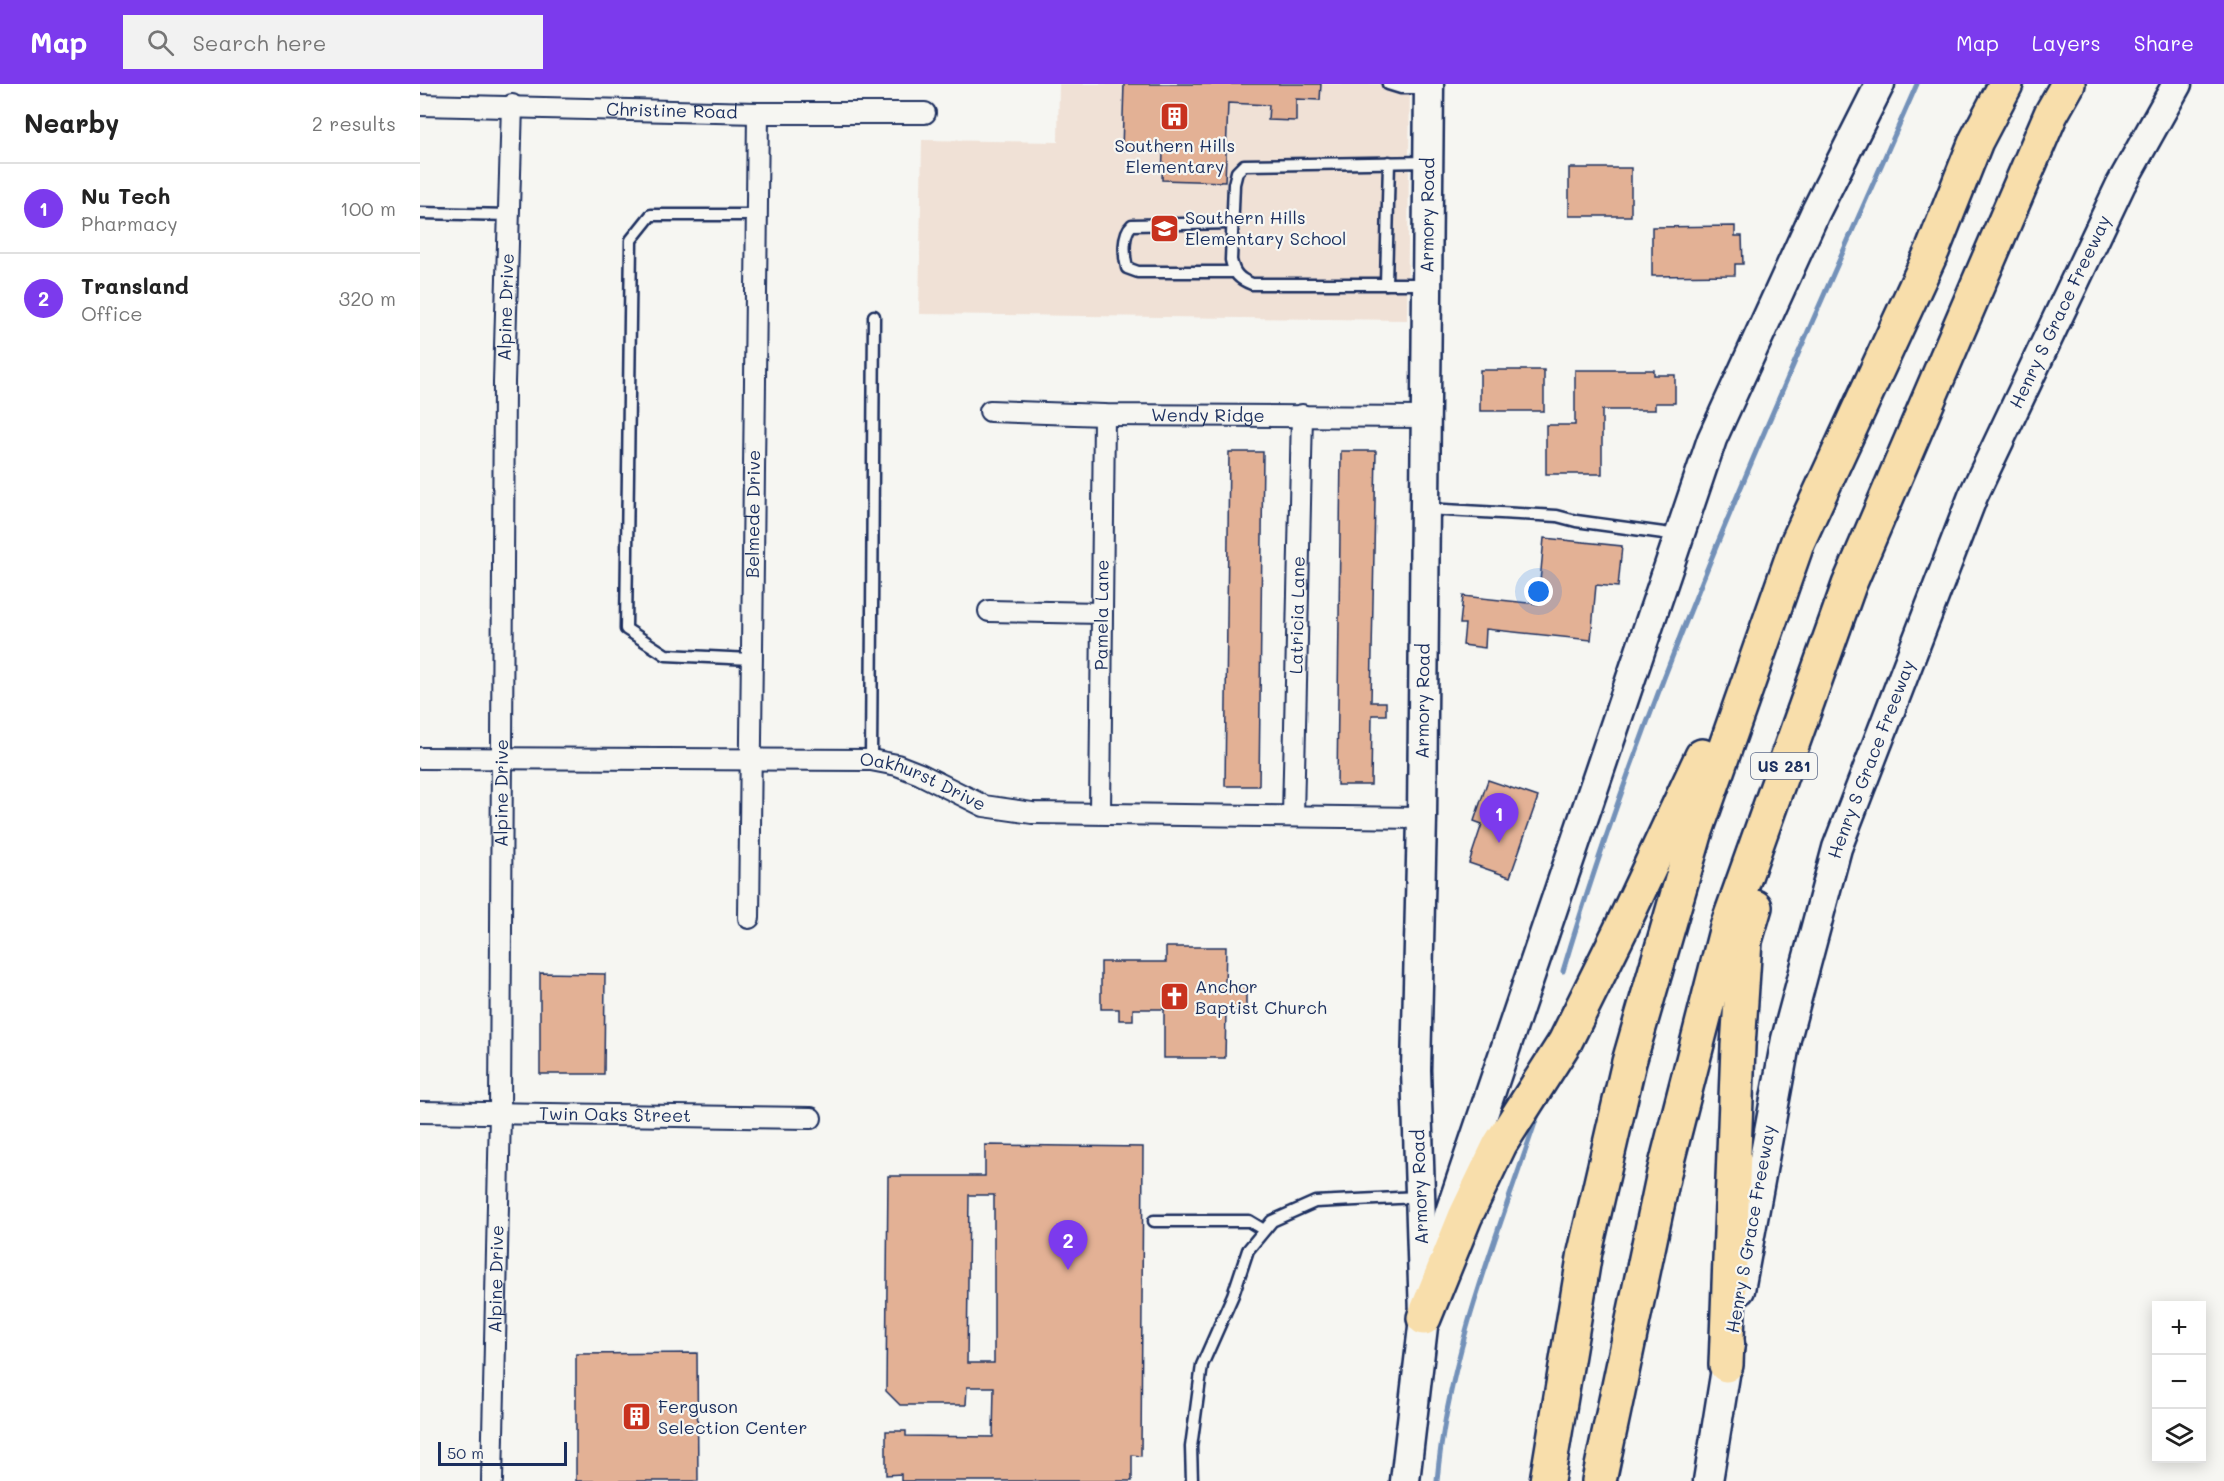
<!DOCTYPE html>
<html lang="en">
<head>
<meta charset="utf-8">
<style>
	body { margin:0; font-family:Mali,sans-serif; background:#f2f2f2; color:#222 }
	.controls { position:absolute; right:18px; bottom:18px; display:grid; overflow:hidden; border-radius:0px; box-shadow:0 3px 15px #0003 }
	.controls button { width:54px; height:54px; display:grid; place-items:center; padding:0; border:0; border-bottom:2px solid #e0e0e0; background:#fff; color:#222; font:30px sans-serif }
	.scale { position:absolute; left:18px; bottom:15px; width:129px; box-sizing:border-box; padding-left:6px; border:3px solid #1b2f5e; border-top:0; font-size:16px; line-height:21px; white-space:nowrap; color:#1b2f5e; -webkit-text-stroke:4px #f6f6f2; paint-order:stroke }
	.you { position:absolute; left:1119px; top:508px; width:21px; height:21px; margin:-15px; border:4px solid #fff; border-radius:50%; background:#1a73e8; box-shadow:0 0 0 9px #1a73e833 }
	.badge { display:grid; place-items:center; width:39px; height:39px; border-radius:50%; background:#7c3aed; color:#fff; font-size:20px; font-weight:700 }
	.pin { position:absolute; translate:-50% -50px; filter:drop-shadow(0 2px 3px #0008) }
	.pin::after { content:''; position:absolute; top:32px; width:21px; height:18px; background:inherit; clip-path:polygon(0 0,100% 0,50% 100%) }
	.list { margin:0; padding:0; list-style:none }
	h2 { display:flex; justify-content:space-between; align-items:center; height:78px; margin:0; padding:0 24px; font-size:26px }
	h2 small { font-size:20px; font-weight:400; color:#767676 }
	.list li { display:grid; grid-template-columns:39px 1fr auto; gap:18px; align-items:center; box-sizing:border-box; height:90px; padding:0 24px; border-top:2px solid #e0e0e0 }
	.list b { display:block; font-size:22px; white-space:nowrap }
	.list p { margin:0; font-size:20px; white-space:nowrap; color:#767676 }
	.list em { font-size:20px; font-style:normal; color:#767676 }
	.icon { flex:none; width:33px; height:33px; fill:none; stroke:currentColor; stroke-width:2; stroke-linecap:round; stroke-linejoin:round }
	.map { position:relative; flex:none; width:1804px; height:1397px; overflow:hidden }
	header { display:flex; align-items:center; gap:36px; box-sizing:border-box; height:84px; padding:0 30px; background:#7c3aed; color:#fff }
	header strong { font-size:28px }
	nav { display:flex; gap:33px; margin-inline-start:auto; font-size:21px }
	.search { width:420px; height:54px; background:#f2f2f2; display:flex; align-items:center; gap:15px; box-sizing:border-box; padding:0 21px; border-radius:0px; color:#767676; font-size:22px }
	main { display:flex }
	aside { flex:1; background:#fff }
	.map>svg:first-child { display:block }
</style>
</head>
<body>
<header>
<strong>Map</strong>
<div class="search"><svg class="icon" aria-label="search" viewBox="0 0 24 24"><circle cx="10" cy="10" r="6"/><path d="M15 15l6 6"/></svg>Search here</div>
<nav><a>Map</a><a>Layers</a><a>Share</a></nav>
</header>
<main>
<aside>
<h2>Nearby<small>2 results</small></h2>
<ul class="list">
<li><span class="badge">1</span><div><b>Nu Tech</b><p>Pharmacy</p></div><em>100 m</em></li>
<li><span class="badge">2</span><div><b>Transland</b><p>Office</p></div><em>320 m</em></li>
</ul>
</aside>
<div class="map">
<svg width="1804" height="1397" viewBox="0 0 1804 1397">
	<rect width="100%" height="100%" fill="#f6f6f2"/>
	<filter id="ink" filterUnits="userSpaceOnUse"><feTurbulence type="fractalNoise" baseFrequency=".0167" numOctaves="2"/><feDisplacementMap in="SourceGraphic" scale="12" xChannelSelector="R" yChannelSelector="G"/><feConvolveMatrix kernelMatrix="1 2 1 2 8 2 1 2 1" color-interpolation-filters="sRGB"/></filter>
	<g filter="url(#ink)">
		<path fill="#f0e1d6" d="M639,0H990L987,236L499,230L502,56L638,58Z"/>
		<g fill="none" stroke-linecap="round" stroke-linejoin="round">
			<g stroke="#7391b9" stroke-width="5">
				<path d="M1143,887C1234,582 1369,292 1497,0"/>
				<path d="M1017,1397C1028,1270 1079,1147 1119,1027"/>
			</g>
		</g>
		<g fill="#e3b195" stroke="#1b2f5e" stroke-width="1.5" fill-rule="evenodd">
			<path d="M704,0H901L900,16L876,15V37L848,36L849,21L808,19L805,98L742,96L743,68L702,66Z"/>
			<rect x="1149" y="84" width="62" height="48"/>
			<path d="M1315,142V152H1322L1323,180H1315V191L1232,192V143Z"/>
			<rect x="1060" y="286" width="64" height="41"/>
			<path d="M1155,286H1234V291H1255V319H1235V326H1182V390H1126V341H1155Z"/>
			<path d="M921,367H956L951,618H966V631H952L951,701H917Z"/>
			<path d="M809,368H843L839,702H805Z"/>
			<path d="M1124,454L1202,462L1198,503L1176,501L1171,556L1066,545L1065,564L1043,561L1045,540H1040L1043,512L1118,520Z"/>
			<path d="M1068,696L1118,713L1090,793L1049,779L1062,740L1054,737Z"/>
			<path d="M746,863H806L805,901H826V926H806L805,974H744V925H713V936H699V925H681V878H746Z"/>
			<path d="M120,889L185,890L184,990H120Z"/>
			<path d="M565,1061L723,1063L721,1372L712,1371V1397H481V1390L466,1391V1347H486V1352L573,1353L574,1303H547L546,1321H480L466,1307L468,1092H565ZM549,1111H574V1279H547Z"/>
			<path d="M277,1269L278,1397H156V1270Z"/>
		</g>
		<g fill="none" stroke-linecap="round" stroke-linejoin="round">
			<defs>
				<g id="lane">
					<path d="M968,0L981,4H1009"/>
					<path d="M0,129L90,131"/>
					<path d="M813,139L712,141C702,150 704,172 707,184L718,188H814"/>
					<path d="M966,200L969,78"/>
					<path d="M1006,200H832C819,195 814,190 811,176L814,100L817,88L824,81L1008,78"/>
					<path d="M1006,425L1137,432L1156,437L1258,451"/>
					<path d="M331,575L246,571L206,545L211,156L231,131H337"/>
					<path d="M451,676L454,232"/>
					<path d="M734,1137H829L844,1146"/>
					<path d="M772,1397L771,1363L782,1281L813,1211L828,1166L852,1137L895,1118L998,1113"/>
				</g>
				<g id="street">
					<path id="s1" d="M0,21L338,29H505"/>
					<path id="s2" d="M570,327L684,331L1006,333"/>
					<path d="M569,527L682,529"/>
					<path id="s3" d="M0,674L451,676L477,681L500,690L564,722L612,729L1002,734"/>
					<path id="s4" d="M680,729L684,331"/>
					<path id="s5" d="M873,732L882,331"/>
					<path id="s6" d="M329,834L338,29"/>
					<path id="s7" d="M0,1028L391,1034"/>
					<path id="s8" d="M72,1397L80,1029L84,298L92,21"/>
				</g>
				<g id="secondary">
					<path d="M1023,1158L1029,1131L1292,355L1395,129L1460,0"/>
					<path id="s9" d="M1320,1206L1366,955L1417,764L1553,412L1701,100L1757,0"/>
					<path id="s10" d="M1004,1231L996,986L1002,734L1009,0"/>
					<path d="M985,1397L1004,1234L1009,1211"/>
					<path d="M1288,1397L1310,1260"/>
				</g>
				<g id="highway">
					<path d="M1004,1234L1045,1133L1080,1060L1145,958L1200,847L1282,672"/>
					<path d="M1306,1281L1318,962L1325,857L1335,823"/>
					<path d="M1127,1397L1165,1168L1209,978L1276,747L1378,457L1513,165L1556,57L1586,0"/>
					<path d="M1179,1397L1244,1089L1307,843L1429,501L1631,30L1648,0"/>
				</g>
			</defs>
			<use href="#lane" stroke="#1b2f5e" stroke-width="15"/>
			<use href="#street" stroke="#1b2f5e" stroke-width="24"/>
			<use href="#secondary" stroke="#1b2f5e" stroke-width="33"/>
			<use href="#highway" stroke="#1b2f5e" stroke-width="38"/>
			<use href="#lane" stroke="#f6f6f2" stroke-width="10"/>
			<use href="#street" stroke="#f6f6f2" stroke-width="20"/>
			<use href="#secondary" stroke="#f6f6f2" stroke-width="28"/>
			<use href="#highway" stroke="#f8deab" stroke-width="33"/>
		</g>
	</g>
	<defs>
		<symbol id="building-square" viewBox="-11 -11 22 22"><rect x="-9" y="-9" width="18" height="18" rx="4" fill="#c8321e" stroke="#f6f6f2"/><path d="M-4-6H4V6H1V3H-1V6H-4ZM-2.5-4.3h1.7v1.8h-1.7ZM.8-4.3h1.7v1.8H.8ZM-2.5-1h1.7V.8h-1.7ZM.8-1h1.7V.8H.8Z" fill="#fff"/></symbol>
		<symbol id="school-square" viewBox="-11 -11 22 22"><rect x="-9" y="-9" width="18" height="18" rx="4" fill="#c8321e" stroke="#f6f6f2"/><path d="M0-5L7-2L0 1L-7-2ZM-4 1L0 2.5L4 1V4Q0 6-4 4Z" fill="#fff"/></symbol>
		<symbol id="church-square" viewBox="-11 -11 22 22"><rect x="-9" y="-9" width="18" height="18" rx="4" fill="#c8321e" stroke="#f6f6f2"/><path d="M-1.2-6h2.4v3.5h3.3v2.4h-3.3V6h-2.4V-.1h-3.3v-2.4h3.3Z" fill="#fff"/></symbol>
	</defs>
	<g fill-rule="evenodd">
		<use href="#building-square" x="738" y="16" width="33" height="33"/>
		<use href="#school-square" x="728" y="128" width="33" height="33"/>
		<use href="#church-square" x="738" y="896" width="33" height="33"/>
		<use href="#building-square" x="200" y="1316" width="33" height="33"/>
	</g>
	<g text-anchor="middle" stroke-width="4.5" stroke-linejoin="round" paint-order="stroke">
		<rect fill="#f6f6f2" stroke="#5d6b8a" stroke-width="1.5" x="1331" y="669" width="66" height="26" rx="4.5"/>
		<g font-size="16" font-weight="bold" fill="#1b2f5e">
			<text x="1364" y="688">US 281</text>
		</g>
		<g font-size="18" fill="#1b2f5e" stroke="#f6f6f2">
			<text dy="6" stroke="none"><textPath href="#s1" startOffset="252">Christine Road</textPath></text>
			<text dy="6" stroke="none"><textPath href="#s10" startOffset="1100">Armory Road</textPath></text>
			<text dy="6" stroke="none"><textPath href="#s8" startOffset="1174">Alpine Drive</textPath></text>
			<text dy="6" stroke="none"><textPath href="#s9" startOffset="1034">Henry S Grace Freeway</textPath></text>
			<text dy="6" stroke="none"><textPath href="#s2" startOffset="218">Wendy Ridge</textPath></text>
			<text dy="6" stroke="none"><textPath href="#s6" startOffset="404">Belmede Drive</textPath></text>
			<text dy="6" stroke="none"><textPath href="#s4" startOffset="198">Pamela Lane</textPath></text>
			<text dy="6" stroke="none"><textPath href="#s5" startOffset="201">Latricia Lane</textPath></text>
			<text dy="6" stroke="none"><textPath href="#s10" startOffset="614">Armory Road</textPath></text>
			<text dy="6" stroke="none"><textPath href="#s9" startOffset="548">Henry S Grace Freeway</textPath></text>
			<text dy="6" stroke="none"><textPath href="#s3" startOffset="507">Oakhurst Drive</textPath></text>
			<text dy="6" stroke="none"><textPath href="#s8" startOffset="688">Alpine Drive</textPath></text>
			<text dy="6" stroke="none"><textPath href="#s7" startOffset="195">Twin Oaks Street</textPath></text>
			<text transform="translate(1000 1103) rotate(-92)" y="6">Armory Road</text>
			<text transform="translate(1331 1145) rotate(-80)" y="6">Henry S Grace Freeway</text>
			<text dy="6" stroke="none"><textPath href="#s8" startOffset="202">Alpine Drive</textPath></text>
		</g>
		<g font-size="18" fill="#1b2f5e" stroke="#f6f6f2" text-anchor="start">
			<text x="755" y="68" text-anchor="middle">Southern Hills<tspan x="755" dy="21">Elementary</tspan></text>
			<text x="765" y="140">Southern Hills<tspan x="765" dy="21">Elementary School</tspan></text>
			<text x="775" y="909">Anchor<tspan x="775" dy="21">Baptist Church</tspan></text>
			<text x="238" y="1329">Ferguson<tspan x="238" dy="21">Selection Center</tspan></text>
		</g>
	</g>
</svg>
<div class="controls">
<button>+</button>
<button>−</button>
<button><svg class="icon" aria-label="layers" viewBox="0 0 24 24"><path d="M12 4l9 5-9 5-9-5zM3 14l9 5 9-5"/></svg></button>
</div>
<div class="scale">50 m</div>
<div class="you"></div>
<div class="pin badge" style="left:1079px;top:759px">1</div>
<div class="pin badge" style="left:648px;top:1186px">2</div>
</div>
</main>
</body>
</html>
